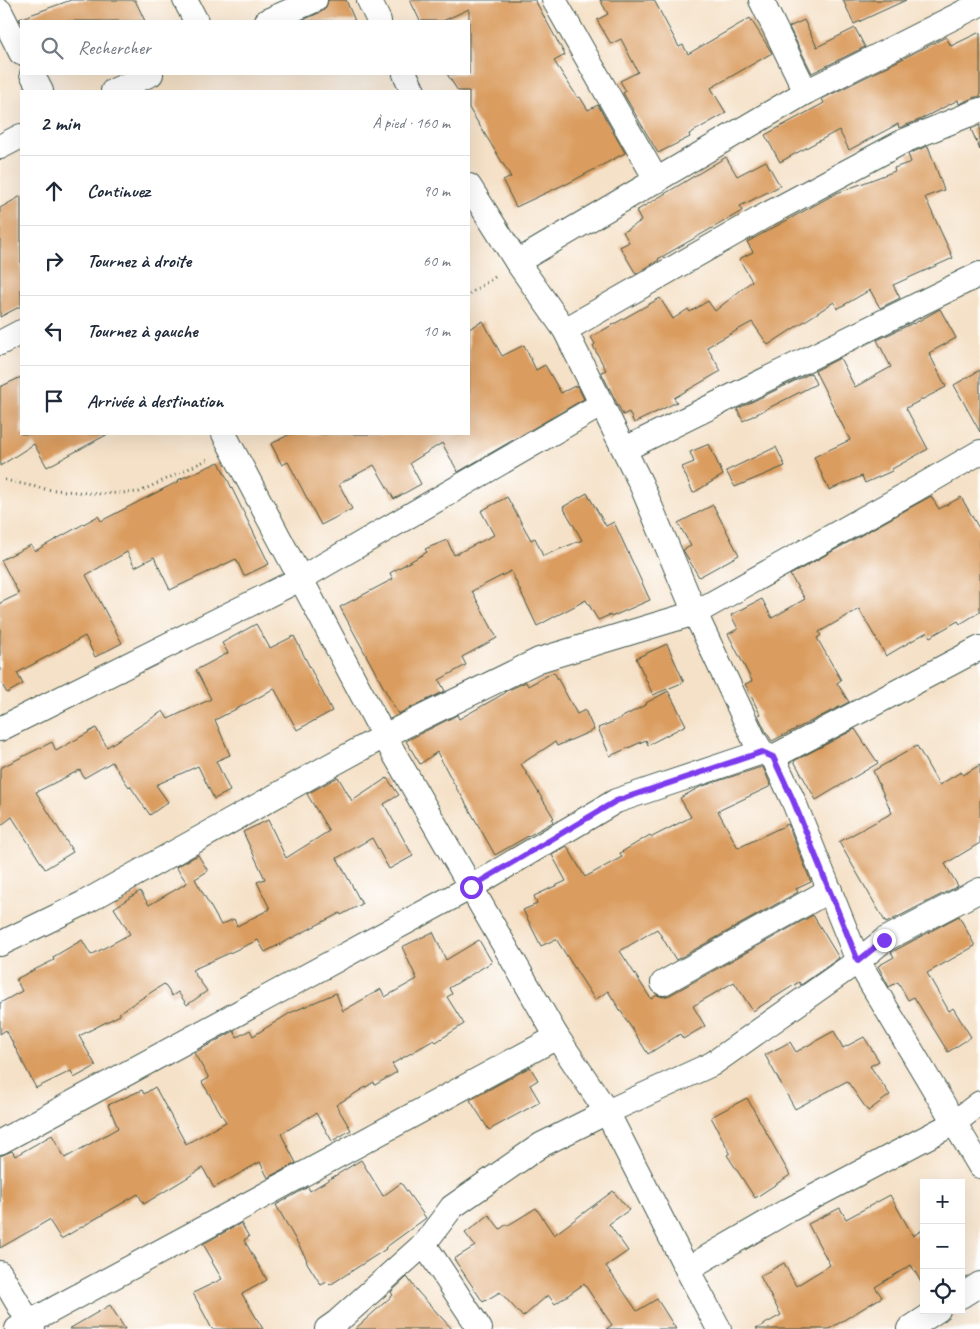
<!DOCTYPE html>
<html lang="fr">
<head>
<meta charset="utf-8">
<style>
	body { margin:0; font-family:Caveat,sans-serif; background:#f2f2f3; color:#1f2937 }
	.controls { position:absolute; right:15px; bottom:15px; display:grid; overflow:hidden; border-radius:0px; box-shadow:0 5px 20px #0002 }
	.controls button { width:45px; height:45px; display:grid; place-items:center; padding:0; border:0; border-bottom:1px solid #e0e1e3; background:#fff; color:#1f2937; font:25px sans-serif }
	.stop { position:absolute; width:15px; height:15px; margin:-11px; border:4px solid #7c3aed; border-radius:50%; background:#fff }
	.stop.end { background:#7c3aed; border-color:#fff; box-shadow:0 1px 5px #0008 }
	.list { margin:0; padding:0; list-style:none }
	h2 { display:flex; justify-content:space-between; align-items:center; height:65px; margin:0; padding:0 20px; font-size:21px }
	h2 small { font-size:16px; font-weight:400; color:#747a83 }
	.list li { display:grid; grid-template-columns:32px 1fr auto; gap:15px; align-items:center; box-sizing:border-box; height:70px; padding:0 20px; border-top:1px solid #e0e1e3 }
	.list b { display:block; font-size:19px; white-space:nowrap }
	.list em { font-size:16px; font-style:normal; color:#747a83 }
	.icon { flex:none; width:28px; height:28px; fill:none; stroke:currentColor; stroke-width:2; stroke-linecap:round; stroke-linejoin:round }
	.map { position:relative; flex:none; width:980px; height:1329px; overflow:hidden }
	.search { position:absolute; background:#fff; box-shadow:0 5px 20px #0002; left:20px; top:20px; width:450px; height:55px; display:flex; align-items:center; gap:12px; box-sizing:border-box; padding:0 18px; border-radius:0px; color:#747a83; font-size:19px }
	.panel { position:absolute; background:#fff; box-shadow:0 5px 20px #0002; left:20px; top:90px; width:450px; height:345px; border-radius:0px }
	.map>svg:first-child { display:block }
</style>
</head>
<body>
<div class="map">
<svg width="980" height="1329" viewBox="0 0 980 1329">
	<rect width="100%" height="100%" fill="#fff"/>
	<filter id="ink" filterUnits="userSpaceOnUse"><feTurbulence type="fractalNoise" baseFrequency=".02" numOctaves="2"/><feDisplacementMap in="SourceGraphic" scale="10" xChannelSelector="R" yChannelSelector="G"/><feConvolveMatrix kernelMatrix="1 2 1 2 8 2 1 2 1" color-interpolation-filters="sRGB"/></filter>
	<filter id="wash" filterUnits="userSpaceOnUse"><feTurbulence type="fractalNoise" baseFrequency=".0096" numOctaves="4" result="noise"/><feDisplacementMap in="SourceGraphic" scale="20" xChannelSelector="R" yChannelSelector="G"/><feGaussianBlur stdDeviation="1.12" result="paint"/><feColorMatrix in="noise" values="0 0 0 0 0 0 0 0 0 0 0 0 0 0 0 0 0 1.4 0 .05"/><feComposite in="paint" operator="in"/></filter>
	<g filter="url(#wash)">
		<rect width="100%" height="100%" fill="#f5e1c7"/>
		<g id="blocks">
			<g fill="#da9c5f">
				<path d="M71,0H135L145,21H20L19,19Z"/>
				<path d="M328,0H346L355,21H301L321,12L326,8Z"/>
				<path d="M410,0H535L565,55L554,61L578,98L580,97L588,110L598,105L625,153L565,185V184L516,207L503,181L511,177L469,108V91H458L447,74H469V9L443,21H420Z"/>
				<path d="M600,0H654L679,47L683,45L688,54L750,18L772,53L711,88L726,113L689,134L690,137L658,153L623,93L626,91L620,81L638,72L621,39L611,44L597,20L608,14Z"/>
				<path d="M843,0H906L854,24Z"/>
				<path d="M804,20L817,47L855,28L865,47L812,73L789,27Z"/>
				<path d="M980,32V97H975L959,104L958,100L919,120L899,128L898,124L849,150L839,130L780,162L765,135L824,103L822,99L946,37L951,46Z"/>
				<path d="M980,125V150L971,129Z"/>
				<path d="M928,146L944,190L925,197L953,258L893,285L900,298L880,308L870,290L837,309L834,302L768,345L752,322L707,347L721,371L674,398L677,402L634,423L629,412L623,415L601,372L606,370L593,346L595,344L591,337L660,298L673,319L688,309L690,312L708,301L715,311L752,281L739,259L753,252L747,242L837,193L895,171L894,168L911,162L908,154Z"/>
				<path d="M726,157L737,176L766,161L780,186L740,206L742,211L658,259L659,260L636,274L620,247L629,242L623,232L641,221L636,211Z"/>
				<path d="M21,196V306L0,317V208Z"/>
				<path d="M940,309L956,338L929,353L946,387L906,408L928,449L892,469V471L865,483L862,476L829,490L814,457L850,440L815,371L840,358L855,387L891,367L877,340L913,323V324Z"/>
				<path d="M483,321L502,356L524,345L536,370L545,365L561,393L577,385L584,399L458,472L442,443L410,463L421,484L394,499L374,465L339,484L352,509L321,525L288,462L282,465L271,444L290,434H469V329Z"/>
				<path d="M980,370V432L954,385Z"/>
				<path d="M811,373L816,384L743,421L737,409Z"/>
				<path d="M21,377V434H108L47,467L34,444L0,466V387Z"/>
				<path d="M709,444L723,475L693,493L682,467L694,462L690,452Z"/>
				<path d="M776,447L785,466L735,487L726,471Z"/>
				<path d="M219,462L269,564L244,576L236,559L170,590L154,557L135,567L127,552L86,575L122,643L95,657L85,636L17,673L23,684L7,693L1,683H0V603L19,594L1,560L31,545L35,551L98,516L101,521L179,481L178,480Z"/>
				<path d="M587,493L606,526L614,522L650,600L611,617L610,615L598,620L586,600L537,626L511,571L472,591L497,638L462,657L466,665L439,680L445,691L398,714L340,607L393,579L390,573L427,552L425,549L447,540L454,555L494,535L481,511L507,497L531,540L535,538L543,556L582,540L563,507Z"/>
				<path d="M931,496L939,509L961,497L980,530V612L960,624L958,621L930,637L927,632L886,656L859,609L819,632L821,635L817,638L841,680L837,683L849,702L772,741L766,732L758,715L760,714L745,684L752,681L728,634L738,629L731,615L762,599L772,618L805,599L790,575Z"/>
				<path d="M713,505L739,555L699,577L683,550L691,546L678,523Z"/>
				<path d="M256,624L270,648L294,636L332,711L297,730L274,688L263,695L215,720L230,755L216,761L230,791L214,799L198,766L156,785L168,802L150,815L130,786L129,787L112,762L84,778L80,770L36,792L73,852L45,869L12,817L0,826V768L52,742L56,751L96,728L107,747L163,711L168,719L211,699L196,670L228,653L222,643Z"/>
				<path d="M667,644L684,682L653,695L636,658Z"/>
				<path d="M554,672L577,714L585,710L594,730L557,746L555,742L521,764L554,818L552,819L553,822L495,855L460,793H459L437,752L420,764L406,741L457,715L459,719L505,693L504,692L526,682L528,686Z"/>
				<path d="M668,691L686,725L648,745L646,740L610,756L598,728L615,721L647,704L646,703Z"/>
				<path d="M855,729L878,763L816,800L794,761Z"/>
				<path d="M917,746L939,785L961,772L963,775L980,765V843L945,864L958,886L886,923L839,842L892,813L873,771Z"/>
				<path d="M761,767H763L771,786L718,811L738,848L788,824L811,882L796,889L798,892L676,960L657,929L620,951L651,999L657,995L663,997L670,995L813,915L839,958L801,985L799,982L753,1011L734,982L693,1006L705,1026L683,1039L680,1034L648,1054L608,991L595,1000L556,939L541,946L523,910L537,904L534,896L566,881L552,855L567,846L585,877L622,857L620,853L650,835L652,837L691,817L680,798L700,787Z"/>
				<path d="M338,777L352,801L387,778L399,795L384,804L413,856L389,869L372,838L337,858L362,904L341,915L340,913L265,952L258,940L192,970L207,991L187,1005L178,992L172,996L164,984L119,1013L120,1015L79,1036L96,1066L74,1078L71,1071L36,1088L6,1030L0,1034V1003L22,991L16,979L54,960L53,957L82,940L91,955L130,934L114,908L140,891L149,905L187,883L176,867L198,855L208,871L195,879L221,925L234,919L237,926L270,909L257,882L265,879L243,832L268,820L286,858L329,831L307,794Z"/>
				<path d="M959,916L975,946L927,973L949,1011L953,1008L971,1037L948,1052L914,997L908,1000L898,982L889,987L878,966L894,957L891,952H892Z"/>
				<path d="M433,932L446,960L479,940L492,962L449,988L452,994L447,997L464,1024L436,1042L434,1040L392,1064L397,1072L375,1085L374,1082L336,1105L351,1130L332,1141L316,1113L281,1134L296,1163L268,1178L260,1162L214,1188L203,1168L144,1204L138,1194L61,1239L49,1220L0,1248V1156L12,1151L15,1156L52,1135L65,1158L118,1128L108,1105L142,1090L144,1094L155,1087L186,1144L226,1122L202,1082L209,1078L194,1053L234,1031L237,1037L250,1030L253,1036L290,1013L336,993L343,1011L381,989L385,997L417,979L402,947Z"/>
				<path d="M834,1031L843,1048L864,1037L879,1061L870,1066L890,1095L868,1111L847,1081L795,1109L765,1055L790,1042L796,1052Z"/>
				<path d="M530,1067L538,1080L530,1085L540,1102L489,1130L470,1100Z"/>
				<path d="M747,1098L790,1175L755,1198L727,1155L730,1153L711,1117Z"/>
				<path d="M361,1160L383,1196L401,1183L426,1218L385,1248L386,1249L330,1285L327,1282L321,1285L306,1261L307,1260L276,1205L308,1187L310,1191Z"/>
				<path d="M613,1191L629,1210L609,1224L628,1251L606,1266L637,1311L657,1299L676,1329H606L612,1325L584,1284L555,1304L548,1295L523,1317L500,1292L483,1302L454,1259L475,1246L465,1233L489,1215L500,1229L507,1224V1226L536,1208L554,1235Z"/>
				<path d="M890,1195L913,1236L924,1229V1287L911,1265L875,1287L882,1297L829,1329H756L781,1315L760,1276L784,1263L796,1286L830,1265L808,1224L840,1208L846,1219Z"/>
				<path d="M241,1223L249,1237L244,1240L267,1280L242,1294L263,1329H212L193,1293L222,1279L212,1262L213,1261L203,1244Z"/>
				<path d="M407,1277L418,1292L452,1329H355L393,1295L391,1292Z"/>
				<path d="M110,1305L125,1329H69Z"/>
			</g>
		</g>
	</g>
	<g filter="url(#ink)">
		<use href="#blocks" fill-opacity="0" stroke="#3f564a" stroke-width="1"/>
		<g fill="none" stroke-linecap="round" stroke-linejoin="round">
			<defs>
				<g id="street">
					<path d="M185,0L196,21"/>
					<path d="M369,0L379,21"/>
					<path d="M554,0L657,181"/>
					<path d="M761,0L806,92"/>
					<path d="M0,11L21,53"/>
					<path d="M267,21L315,0"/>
					<path d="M32,74L41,91"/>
					<path d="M405,74L413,91"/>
					<path d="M113,91L151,74"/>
					<path d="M0,147L21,136"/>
					<path d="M469,186L517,262L565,330L641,484L695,613L754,739L762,752L773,757L793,800L858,961L980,1166"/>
					<path d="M517,262L806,92L980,4"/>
					<path d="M565,330L768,214L904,141L980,110"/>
					<path d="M0,343L21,332"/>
					<path d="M224,434L384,736L557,1037L607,1112L687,1269L719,1329"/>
					<path d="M625,449L980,274"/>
					<path d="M0,729L300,579L602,404"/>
					<path d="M773,757L980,648"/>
					<path d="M0,944L82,904L331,765L384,736L539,660L695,613L918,488L980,452"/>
					<path d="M663,983L830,890"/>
					<path d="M0,1142L471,887L616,801L762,752"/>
					<path d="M424,1244L480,1329"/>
					<path d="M687,1269L787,1211L954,1123L980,1103"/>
					<path d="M0,1273L33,1329"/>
					<path d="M961,1296L980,1284"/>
					<path d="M17,1329L557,1037"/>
					<path d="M327,1329L337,1322L424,1244L452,1207L541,1145L607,1112L712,1064L858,961L884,940L980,890"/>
					<path d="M909,1329L938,1310"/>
				</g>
			</defs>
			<use href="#street" stroke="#3f564a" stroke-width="26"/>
			<g stroke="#3f564a" stroke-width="3" stroke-dasharray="1 4" stroke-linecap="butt">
				<path d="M469,294L498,275"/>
				<path d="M5,480L45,489L97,494L139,492L211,458"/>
			</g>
			<use href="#street" stroke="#fff" stroke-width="24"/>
		</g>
	</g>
	<g fill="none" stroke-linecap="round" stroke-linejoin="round" filter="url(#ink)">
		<path stroke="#7c3aed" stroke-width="6" d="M471,887L616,801L762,752L773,757L793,800L858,961L884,940"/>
	</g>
</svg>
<div class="controls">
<button>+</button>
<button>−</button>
<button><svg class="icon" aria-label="locate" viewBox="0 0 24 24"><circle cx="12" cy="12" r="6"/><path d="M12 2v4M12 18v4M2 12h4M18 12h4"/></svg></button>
</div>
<div class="stop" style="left:471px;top:887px"></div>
<div class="stop end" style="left:884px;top:940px"></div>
<div class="search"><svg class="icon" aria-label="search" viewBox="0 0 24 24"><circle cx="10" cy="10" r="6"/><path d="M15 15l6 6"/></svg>Rechercher</div>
<section class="panel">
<h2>2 min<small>À pied · 160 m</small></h2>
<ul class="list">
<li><svg class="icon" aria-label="ahead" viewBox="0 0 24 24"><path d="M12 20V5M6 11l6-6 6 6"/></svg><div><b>Continuez</b></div><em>90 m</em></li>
<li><svg class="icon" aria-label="right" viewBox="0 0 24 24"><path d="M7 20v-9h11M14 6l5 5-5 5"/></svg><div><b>Tournez à droite</b></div><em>60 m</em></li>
<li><svg class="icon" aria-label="left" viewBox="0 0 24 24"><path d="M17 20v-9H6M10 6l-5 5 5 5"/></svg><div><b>Tournez à gauche</b></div><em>10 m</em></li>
<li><svg class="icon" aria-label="arrive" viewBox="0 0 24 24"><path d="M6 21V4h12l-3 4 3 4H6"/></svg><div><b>Arrivée à destination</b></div></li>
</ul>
</section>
</div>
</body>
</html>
